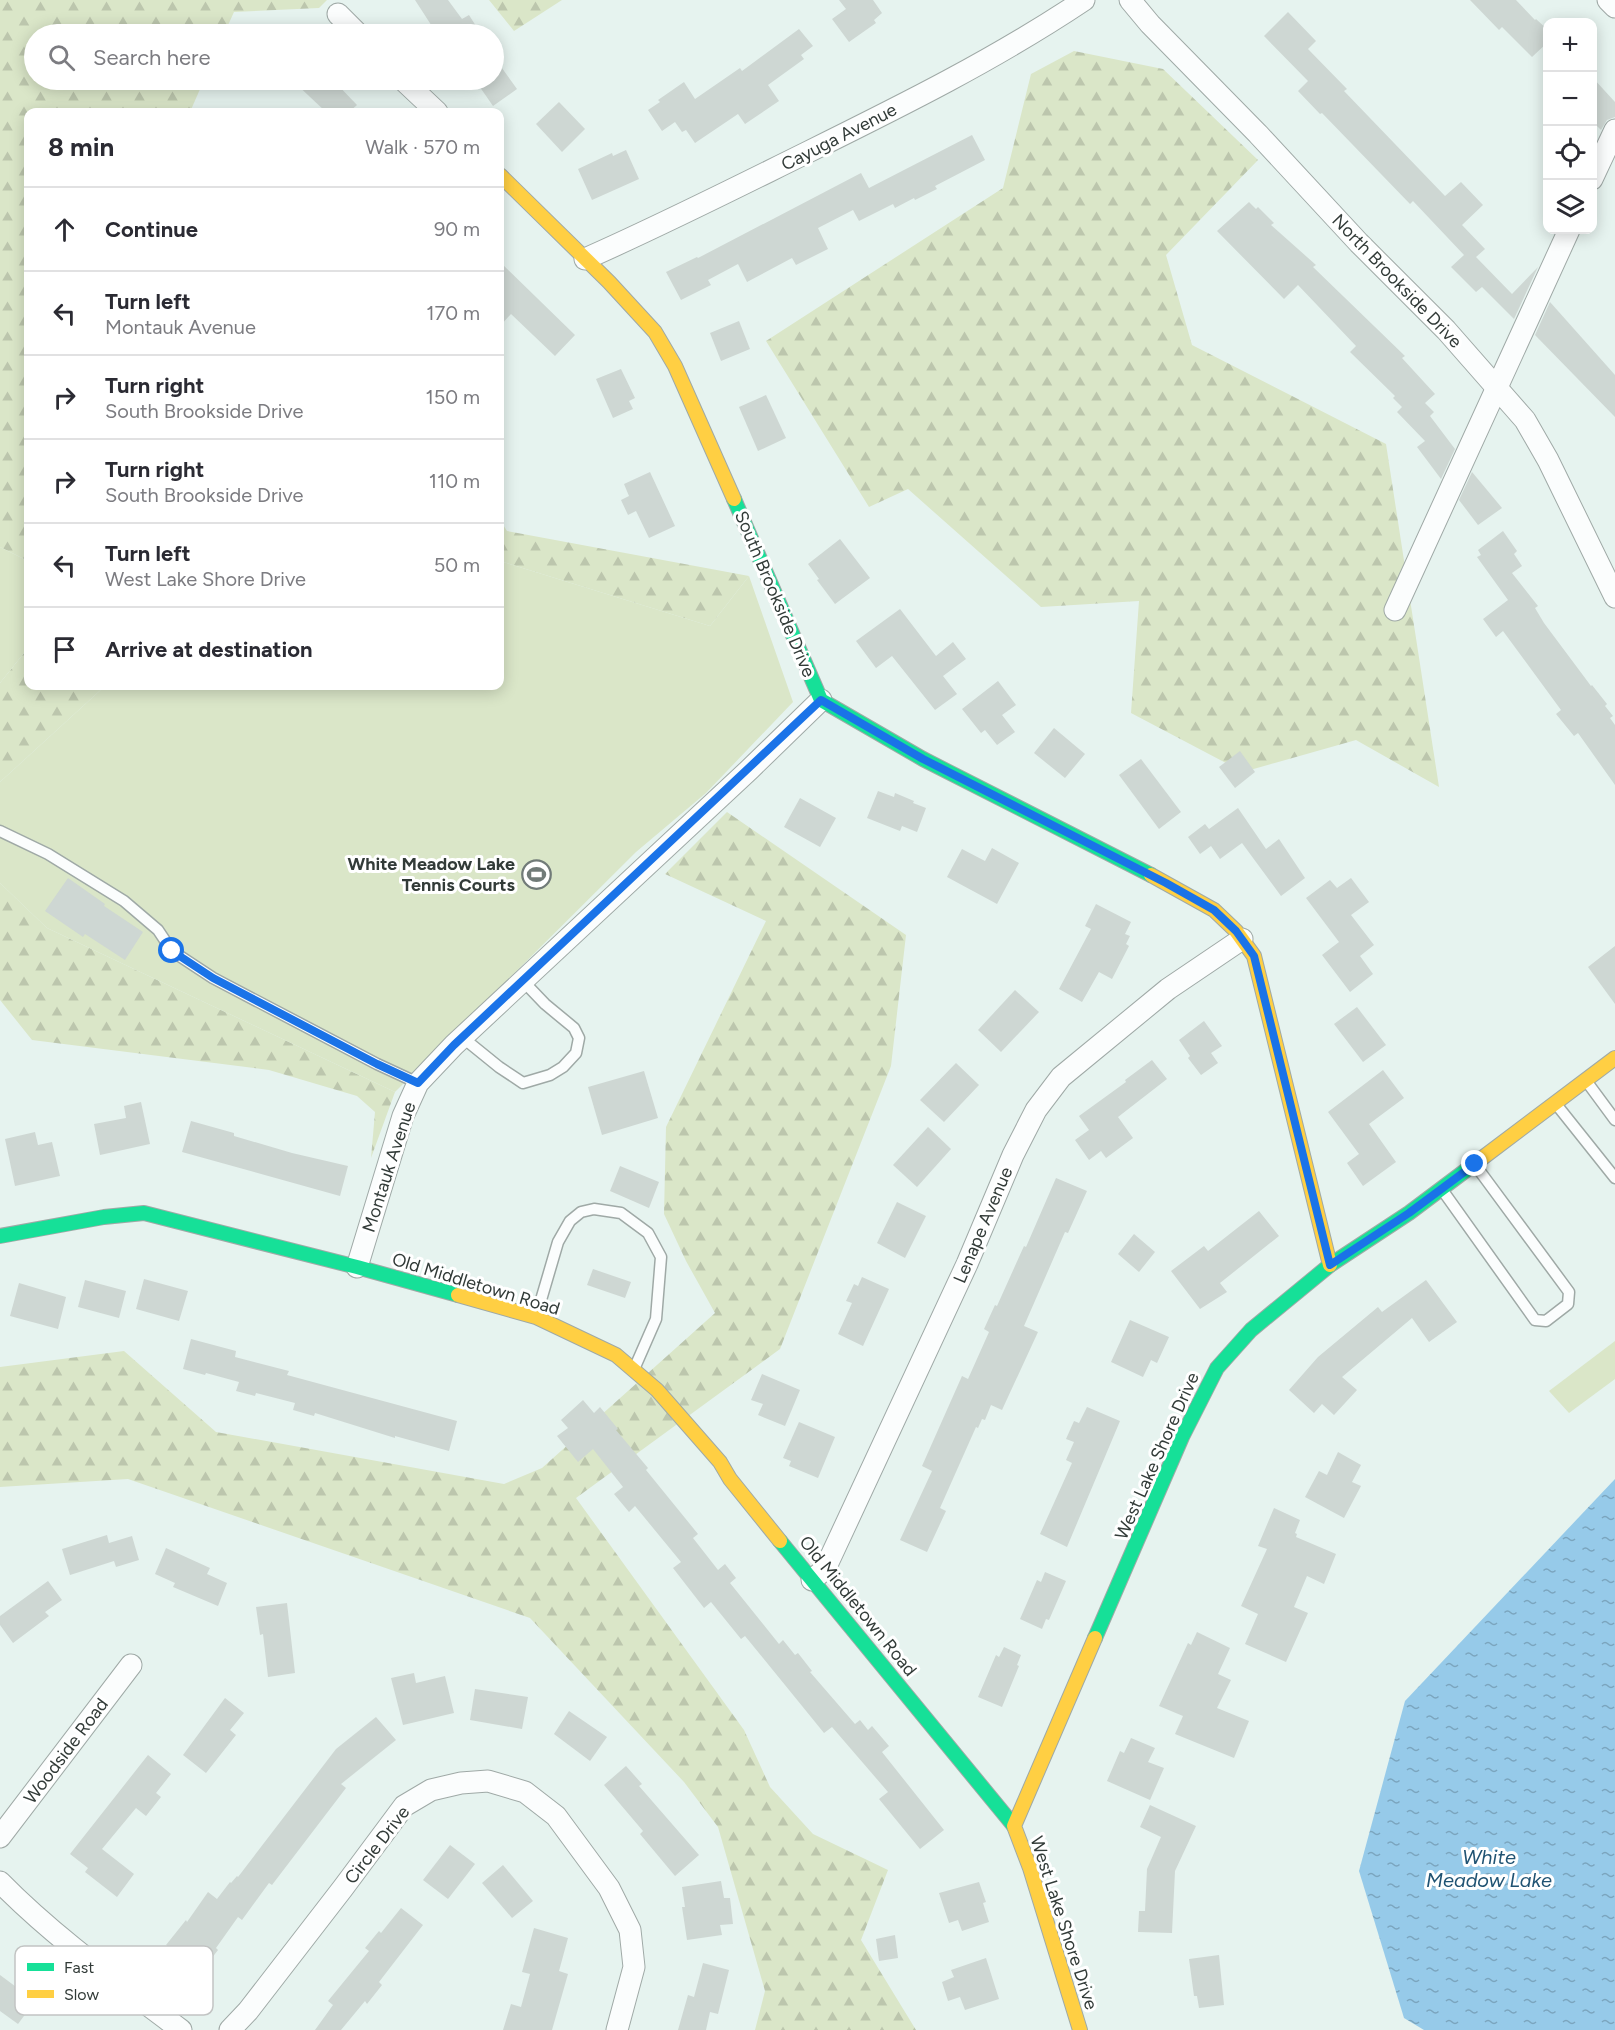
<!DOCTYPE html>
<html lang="en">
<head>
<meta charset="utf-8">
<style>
	body { margin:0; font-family:Figtree,sans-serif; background:#f2f2f3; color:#2b2b33 }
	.controls { position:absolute; right:18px; top:18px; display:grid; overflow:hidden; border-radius:12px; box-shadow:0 3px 15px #0003 }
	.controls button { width:54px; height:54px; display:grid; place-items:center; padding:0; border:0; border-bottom:2px solid #e1e1e2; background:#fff; color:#2b2b33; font:30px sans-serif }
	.stop { position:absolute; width:18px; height:18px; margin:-14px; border:4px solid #1a73e8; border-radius:50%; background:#fff }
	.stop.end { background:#1a73e8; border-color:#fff; box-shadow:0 2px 6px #0008 }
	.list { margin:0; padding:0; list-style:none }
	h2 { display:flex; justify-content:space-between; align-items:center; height:78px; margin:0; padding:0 24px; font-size:26px }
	h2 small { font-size:20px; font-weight:400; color:#7c7c81 }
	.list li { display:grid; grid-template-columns:39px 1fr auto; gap:18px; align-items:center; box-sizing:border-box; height:84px; padding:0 24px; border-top:2px solid #e1e1e2 }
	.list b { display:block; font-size:22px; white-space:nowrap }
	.list p { margin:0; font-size:20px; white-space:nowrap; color:#7c7c81 }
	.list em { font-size:20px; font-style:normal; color:#7c7c81 }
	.icon { flex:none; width:33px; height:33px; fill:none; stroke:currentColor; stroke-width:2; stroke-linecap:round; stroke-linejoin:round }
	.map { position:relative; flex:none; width:1615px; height:2030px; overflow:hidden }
	.search { position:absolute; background:#fff; box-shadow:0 3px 15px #0003; left:24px; top:24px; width:480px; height:66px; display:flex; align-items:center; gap:15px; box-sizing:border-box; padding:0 21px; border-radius:33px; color:#7c7c81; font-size:22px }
	.panel { position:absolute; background:#fff; box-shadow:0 3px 15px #0003; left:24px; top:108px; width:480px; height:582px; border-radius:12px }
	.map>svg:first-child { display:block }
</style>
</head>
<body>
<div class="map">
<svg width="1615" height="2030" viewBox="0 0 1615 2030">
	<defs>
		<pattern id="forest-firs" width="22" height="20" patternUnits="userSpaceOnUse" patternTransform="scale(1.5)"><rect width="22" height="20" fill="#dae6c8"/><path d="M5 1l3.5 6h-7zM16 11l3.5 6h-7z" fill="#bcc6ad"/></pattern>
		<pattern id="water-ripples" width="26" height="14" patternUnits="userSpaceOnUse" patternTransform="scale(1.5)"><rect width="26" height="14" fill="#96cae9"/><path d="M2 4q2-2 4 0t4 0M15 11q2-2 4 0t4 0" fill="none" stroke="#7ba5be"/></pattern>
	</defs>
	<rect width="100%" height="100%" fill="#e6f3ef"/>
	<g fill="url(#forest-firs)">
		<path d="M0,0H327L319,8L234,12L224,34H34V80H204L190,112H28V561L0,547Z"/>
		<path d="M489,0H562L514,31Z"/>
		<path d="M1074,51L1163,69L1258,160L1166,255L1192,345L1386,444L1439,787L1356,740L1243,772L1131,713L1139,601L1041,607L908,489L869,507L766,341L1003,188L1031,74Z"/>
		<path d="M500,520L507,531L749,576L710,626L500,561Z"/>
		<path d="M28,648V686H105L0,782V683Z"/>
		<path d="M727,812L906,935L891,1066L780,1349L576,1498L744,1730L770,1787L813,1834L888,1870L861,1940L916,2030H755L765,1991L718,1827L684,1782L530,1618L128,1479L0,1487V1367L124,1351L216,1432L504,1484L542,1468L715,1313L686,1261L664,1214L666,1127L766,921L665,874Z"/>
		<path d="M0,883L47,928L395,1092L371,1158L375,1112L357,1096L269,1070L32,1040L0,1000Z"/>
	</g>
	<g fill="#dae6c8">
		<path d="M0,547L28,561V648L0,683Z"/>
		<path d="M500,561L710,626L749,576L793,702L706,793L636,852L395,1092L47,928L0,883V782L105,686H500Z"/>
		<path d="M1615,1341V1379L1569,1413L1549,1391Z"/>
	</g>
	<path fill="url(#water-ripples)" d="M1615,1479V2030H1424L1404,2018L1359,1871L1405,1701Z"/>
	<g fill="#ced7d3">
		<path d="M415,0H448L462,19L469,15L481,34H437Z"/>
		<path d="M839,0H873L882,13L874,20L876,23L849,42L832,19L846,9Z"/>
		<path d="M1470,0H1516L1535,20L1536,19L1548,30V42L1532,57L1502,27L1499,30Z"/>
		<path d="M1288,12L1316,41L1308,49L1347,89L1344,91L1445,196L1461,182L1483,205L1462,225L1485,249L1476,257L1512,294L1538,267L1514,319L1482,287L1476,292L1451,267L1464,255L1413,201L1410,204L1322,113L1320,114L1298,91L1308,81L1264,36Z"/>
		<path d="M799,29L813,46L801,55L804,59L768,85L779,101L745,124L738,114L695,143L686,130L682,132L675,122L662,131L648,110L660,102L658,100L684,82L695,99L740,68L742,71Z"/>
		<path d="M494,57L517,89L493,106L475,80H494Z"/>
		<path d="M1593,78L1615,102V117L1607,120L1601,130L1593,122Z"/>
		<path d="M292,80H333L357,105L349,112H326Z"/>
		<path d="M559,102L585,129L562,152L536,124Z"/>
		<path d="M972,135L985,160L935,186L937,189L915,200L914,198L895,208L893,204L859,221L853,210L818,228L828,249L796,265L792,258L747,282L738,264L708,280L711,285L681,300L666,272L697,257L698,258L861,173L869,188Z"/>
		<path d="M626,150L639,179L592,200L578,169L612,153L613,156Z"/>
		<path d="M1249,202L1256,209L1258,207L1274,223L1271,225L1316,265L1313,267L1405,356L1402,358L1435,394L1425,403L1434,412L1430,416L1455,449L1441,479L1417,447L1425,441L1397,412L1402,407L1393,398L1395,396L1350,352L1356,346L1298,285L1284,299L1217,231Z"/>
		<path d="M500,262L575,335L555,356L511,314L500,326Z"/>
		<path d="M1550,302L1615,375V417L1535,335Z"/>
		<path d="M739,321L750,349L721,361L710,333Z"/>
		<path d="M621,369L635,398L629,401L633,409L613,418L596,379Z"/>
		<path d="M766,395L786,438L758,451L739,407Z"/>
		<path d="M650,472L675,526L649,538L636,511L628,515L621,500L629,496L624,484Z"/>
		<path d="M1472,472L1502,508L1478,525L1459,500Z"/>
		<path d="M1503,531L1517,551L1514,554L1522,566L1512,573L1538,606L1535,608L1544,623L1591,686L1592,685L1607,704L1605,706L1613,716L1610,718L1615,725V785L1578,733L1574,736L1556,714L1561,710L1503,631L1496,637L1483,619L1508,600L1477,557L1481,555L1478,550Z"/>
		<path d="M840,539L870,578L835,604L817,580L819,579L808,564Z"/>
		<path d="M900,609L936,656L953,642L966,659L943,676L957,694L935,710L892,656L876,668L856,641Z"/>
		<path d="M998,681L1016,705L1002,715L1015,732L997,745L985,730L981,733L962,709Z"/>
		<path d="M1054,728L1085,754L1065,778L1034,753Z"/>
		<path d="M1240,751L1255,772L1235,788L1219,767Z"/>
		<path d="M1141,759L1181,812L1159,829L1119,775Z"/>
		<path d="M878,791L894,797L895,793L914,801L913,803L926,808L917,832L902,826L900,831L867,818Z"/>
		<path d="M800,798L836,818L820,847L784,827Z"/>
		<path d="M1238,808L1266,849L1279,839L1305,878L1281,896L1242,843L1220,859L1211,846L1200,854L1188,837L1205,824L1209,829Z"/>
		<path d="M992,848L1019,863L997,904L947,877L962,849L985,861Z"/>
		<path d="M68,878L105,904L104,906L143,932L125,960L85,934L83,937L45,911Z"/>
		<path d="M1351,878L1369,902L1351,915L1374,945L1360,956L1373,974L1350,992L1322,955L1339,942L1306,898L1330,880L1337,888Z"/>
		<path d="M1096,904L1131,922L1125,934L1130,936L1126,944L1129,946L1112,979L1099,972L1082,1002L1059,989L1091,929L1085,926Z"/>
		<path d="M1615,946V1004L1588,967Z"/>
		<path d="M1015,990L1039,1012L1001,1052L978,1030Z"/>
		<path d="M1357,1007L1386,1045L1363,1062L1334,1024Z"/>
		<path d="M1204,1021L1222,1046L1211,1053L1218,1063L1201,1075L1188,1058L1190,1056L1179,1040Z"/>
		<path d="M1152,1060L1167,1079L1118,1117L1133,1138L1106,1158L1101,1151L1089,1160L1075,1140L1089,1130L1079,1116L1126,1082L1125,1080Z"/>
		<path d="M956,1063L979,1085L944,1122L920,1100Z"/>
		<path d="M1383,1070L1404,1098L1369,1124L1396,1162L1363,1186L1347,1163L1359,1154L1328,1112Z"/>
		<path d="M644,1071L658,1118L602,1135L588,1087Z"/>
		<path d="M141,1102L150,1144L100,1155L94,1124L126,1118L124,1106Z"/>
		<path d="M191,1121L234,1133V1136L292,1153L348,1166L340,1196L182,1152Z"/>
		<path d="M928,1127L951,1149L917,1187L893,1165Z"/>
		<path d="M35,1132L38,1145L52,1142L60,1176L15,1186L5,1139Z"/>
		<path d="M620,1166L659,1182L649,1208L610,1191Z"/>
		<path d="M1056,1178L1087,1191L1068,1233L1065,1232L1024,1326L1038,1332L1002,1410L991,1405L985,1420L982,1419L978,1428L976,1427L940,1508L946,1511L927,1552L900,1540L932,1471L922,1466L962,1376L968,1379L989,1332L984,1329L995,1305L997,1306L1024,1246L1026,1247Z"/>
		<path d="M897,1202L926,1216L905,1258L877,1243Z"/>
		<path d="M1259,1211L1279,1236L1220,1283L1227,1292L1200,1309L1171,1271L1204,1246L1208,1251Z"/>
		<path d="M1134,1234L1155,1252L1139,1272L1118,1254Z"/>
		<path d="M593,1269L631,1282L625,1298L587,1285Z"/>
		<path d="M862,1277L889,1289L863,1346L838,1334L852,1303L846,1301L854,1284L858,1286Z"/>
		<path d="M144,1279L188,1291L179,1321L136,1309Z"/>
		<path d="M85,1280L126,1291L119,1318L78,1307Z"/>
		<path d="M1426,1280L1457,1322L1429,1342L1412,1318L1342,1377L1357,1390L1334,1415L1322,1404L1314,1413L1289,1390L1318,1357L1378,1307L1382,1312Z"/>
		<path d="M19,1283L66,1297L58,1329L10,1316Z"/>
		<path d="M1130,1320L1169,1337L1157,1363L1151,1360L1143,1377L1111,1362Z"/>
		<path d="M191,1339L236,1351L235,1357L289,1371L287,1375L457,1421L449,1451L395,1436V1438L315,1413L314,1416L293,1410L295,1403L256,1393L255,1396L236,1391L239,1382L206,1373L205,1375L183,1369Z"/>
		<path d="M762,1374L800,1390L785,1426L758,1415L763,1404L751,1400Z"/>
		<path d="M583,1400L594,1413L600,1407L618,1429L616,1430L648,1468L646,1470L698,1534L693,1538L718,1570L725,1564L736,1578L730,1583L779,1644L783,1640L795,1655L798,1653L812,1671L810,1672L855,1724L860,1720L868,1730L872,1726L889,1746L882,1752L944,1830L920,1849L879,1799L888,1792L832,1727L824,1733L745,1636L741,1639L711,1602L704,1608L673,1568L681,1562L635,1506L629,1512L614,1494L623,1487L593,1449L578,1462L557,1436L568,1428L561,1420Z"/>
		<path d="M1087,1407L1120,1421L1067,1547L1040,1534L1072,1463L1066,1460L1074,1442L1066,1439L1074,1421L1079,1423Z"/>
		<path d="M799,1422L835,1437L818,1478L789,1466L791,1461L783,1458Z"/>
		<path d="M1338,1452L1361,1465L1352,1482L1361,1486L1344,1518L1305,1497L1319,1471L1327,1475Z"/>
		<path d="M1274,1508L1300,1520L1295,1533L1297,1534L1296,1537L1336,1554L1324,1584L1307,1576L1294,1607L1308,1613L1286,1662L1245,1644L1258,1614L1241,1606L1267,1549L1258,1546Z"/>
		<path d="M107,1535L109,1543L132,1536L139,1560L116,1567L114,1561L70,1575L62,1549Z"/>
		<path d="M166,1548L210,1568L207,1574L227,1583L218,1606L173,1587L175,1583L155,1574Z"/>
		<path d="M1045,1572L1066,1581L1049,1620L1046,1619L1042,1629L1020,1619L1037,1580L1041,1582Z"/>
		<path d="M48,1581L62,1600L45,1612L49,1616L13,1643L0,1625V1616Z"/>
		<path d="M287,1603L295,1673L268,1677L263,1634L260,1635L256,1607Z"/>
		<path d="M1197,1632L1230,1648L1218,1674L1231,1680L1217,1708L1249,1721L1234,1758L1175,1734L1183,1716L1159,1706L1188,1643L1191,1645Z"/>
		<path d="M1004,1647L1021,1655L1017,1665L1019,1666L1002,1707L978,1697L996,1655L999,1657Z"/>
		<path d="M414,1673L416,1683L445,1676L454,1713L403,1725L391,1678Z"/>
		<path d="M475,1689L528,1697L522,1729L470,1720Z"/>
		<path d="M225,1698L244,1713L230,1730L236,1735L206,1773L183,1755Z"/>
		<path d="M569,1711L607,1737L590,1761L554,1734Z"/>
		<path d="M376,1717L396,1740L341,1784L346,1788L272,1885L269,1883L242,1920L238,1917L216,1948L218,1950L201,1972L166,1945L186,1920L187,1922L208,1892L217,1899L230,1882L231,1883L237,1876L238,1877L336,1749Z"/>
		<path d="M1131,1738L1155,1748L1148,1762L1164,1768L1150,1800L1107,1781L1120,1751L1124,1753Z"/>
		<path d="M148,1755L171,1774L156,1793L161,1797L146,1816L136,1808L102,1849L134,1874L117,1897L85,1872L88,1868L70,1854Z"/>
		<path d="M626,1766L642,1784L639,1786L699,1855L675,1876L640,1834L643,1831L604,1785Z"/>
		<path d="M1150,1805L1196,1826L1175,1871L1172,1933L1138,1932L1139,1911H1145L1147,1869L1161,1837L1140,1827Z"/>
		<path d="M450,1845L475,1864L448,1899L423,1880Z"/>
		<path d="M503,1865L533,1901L512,1918L482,1883Z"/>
		<path d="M721,1881L724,1898H730L733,1924L720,1925L722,1935L687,1940L682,1907H685L682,1887Z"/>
		<path d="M979,1882L986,1902L983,1903L989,1922L962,1931L958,1920L949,1923L939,1893Z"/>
		<path d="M401,1908L423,1925L379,1982L382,1985L367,2004L365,2001L341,2030H315L333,2005L328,2001L369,1951L365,1948L379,1931L381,1933Z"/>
		<path d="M534,1928L568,1938L559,1971L568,1974L552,2030H503L511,2004L521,2007L530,1974L522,1972Z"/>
		<path d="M895,1935L898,1958L879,1961L876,1939Z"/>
		<path d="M1219,1955L1224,2005L1199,2008L1197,1996H1194L1189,1959Z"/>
		<path d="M986,1958L999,1999L965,2010L960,1997L948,2001L942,1982L954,1977L951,1970Z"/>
		<path d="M703,1963L729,1970L718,2014L710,2012L706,2030H678L688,1995L694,1997Z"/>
		<path d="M0,1975L35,2001L18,2024L0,2011Z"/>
	</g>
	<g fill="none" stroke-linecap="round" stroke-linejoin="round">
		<defs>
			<g id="lane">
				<path d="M0,831L48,854L124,901L158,930L172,951L213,978L377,1064L418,1083"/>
				<path d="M462,1037L499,1067L523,1083L550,1075L563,1067L576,1053L579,1038L574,1028L545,1004L523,981"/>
				<path d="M1587,1082L1615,1120"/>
				<path d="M1556,1104L1615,1178"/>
				<path d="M1443,1191L1535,1320L1546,1321L1568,1304L1569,1292L1476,1166"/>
				<path d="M536,1317L558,1242L570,1221L581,1212L594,1209L621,1213L648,1233L661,1257L656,1319L635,1367"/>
			</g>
			<g id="street">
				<path d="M1130,0L1150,24L1258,134L1359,243L1446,330L1525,420L1548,460L1615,597"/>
				<path d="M1608,0L1615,7"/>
				<path d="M338,14L358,34"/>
				<path d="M403,80L437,112"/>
				<path d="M1592,179L1615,130"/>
				<path d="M585,259C660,226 733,189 806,153C901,106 996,59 1084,0"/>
				<path d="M1395,610L1569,230"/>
				<path d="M357,1267L403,1116L418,1083L454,1045L750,769L821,700"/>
				<path d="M812,1580L825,1569L967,1264L1013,1155L1036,1110L1061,1077L1168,989L1242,939"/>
				<path d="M0,1837L131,1665"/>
				<path d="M0,1882C55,1938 119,1983 181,2030"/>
				<path d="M230,2030L248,2011L343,1888L404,1806L431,1790L461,1783L488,1781L525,1792L556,1816L609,1888L630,1930L634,1967L617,2030"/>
			</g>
			<g id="fast">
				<path d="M734,499L821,700L923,759L1151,875"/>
				<path d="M0,1236L104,1217L144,1213L357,1267L458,1295"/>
				<path d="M780,1541L1014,1826"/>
				<path d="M1095,1638L1182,1437L1217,1368L1251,1330L1330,1265L1409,1213L1477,1162"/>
			</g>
			<g id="slow">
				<path d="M500,175L609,282L655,332L675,366L734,499"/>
				<path d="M1151,875L1214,910L1236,931L1254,956L1330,1265"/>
				<path d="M1477,1162L1615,1058"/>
				<path d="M458,1295L536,1317L616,1355L657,1390L720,1462L730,1479L780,1541"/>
				<path d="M1080,2030L1030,1868L1014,1826L1095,1638"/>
			</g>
		</defs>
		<use href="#lane" stroke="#9fa9a6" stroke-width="13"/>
		<use href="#street" stroke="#9fa9a6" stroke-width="23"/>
		<use href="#fast" stroke="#9fa9a6" stroke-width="16"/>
		<use href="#slow" stroke="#9fa9a6" stroke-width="16"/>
		<use href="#lane" stroke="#fbfdfd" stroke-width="10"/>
		<use href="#street" stroke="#fbfdfd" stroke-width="21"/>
		<use href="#fast" stroke="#16e098" stroke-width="14"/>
		<use href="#slow" stroke="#ffcf43" stroke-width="14"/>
	</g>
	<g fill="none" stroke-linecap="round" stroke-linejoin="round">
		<path stroke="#1a73e8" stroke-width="8" d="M172,951L213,978L377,1064L418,1083L454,1045L821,700L923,759L1166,883L1214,910L1236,931L1254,956L1330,1265L1409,1213L1475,1164"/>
	</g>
	<defs>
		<symbol id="stadium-ring" viewBox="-11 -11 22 22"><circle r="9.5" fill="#fff" stroke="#717b78" stroke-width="1.5"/><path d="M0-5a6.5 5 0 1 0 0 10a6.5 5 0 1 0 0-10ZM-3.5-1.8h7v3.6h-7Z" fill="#717b78"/></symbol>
	</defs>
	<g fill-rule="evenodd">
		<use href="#stadium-ring" x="520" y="858" width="33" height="33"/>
	</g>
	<g text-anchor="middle" stroke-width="6" stroke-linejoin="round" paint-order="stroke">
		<g font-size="18" fill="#323b38" stroke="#fff">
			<text transform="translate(839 137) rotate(-27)" y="6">Cayuga Avenue</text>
			<text transform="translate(1397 281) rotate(46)" y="6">North Brookside Drive</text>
			<text transform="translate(775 594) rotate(67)" y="6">South Brookside Drive</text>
			<text transform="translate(389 1167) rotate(-72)" y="6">Montauk Avenue</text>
			<text transform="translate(983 1225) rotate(-67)" y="6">Lenape Avenue</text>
			<text transform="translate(476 1284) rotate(17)" y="6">Old Middletown Road</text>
			<text transform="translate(1157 1456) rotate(-66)" y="6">West Lake Shore Drive</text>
			<text transform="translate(858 1606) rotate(51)" y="6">Old Middletown Road</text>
			<text transform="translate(66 1751) rotate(-53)" y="6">Woodside Road</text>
			<text transform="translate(377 1845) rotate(-52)" y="6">Circle Drive</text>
			<text transform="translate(1064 1923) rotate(72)" y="6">West Lake Shore Drive</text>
		</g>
		<g font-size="18" font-weight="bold" fill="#323b38" stroke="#fff" text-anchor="end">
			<text x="515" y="870">White Meadow Lake<tspan x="515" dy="21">Tennis Courts</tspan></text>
		</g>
		<g font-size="20" font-style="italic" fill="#205373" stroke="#fff">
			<text x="1489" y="1864">White<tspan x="1489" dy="23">Meadow Lake</tspan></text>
		</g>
	</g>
	<rect x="15" y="1946" width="198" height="69" rx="9" fill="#fff" stroke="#c2c4c3" stroke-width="1.5"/>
	<rect x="27" y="1963" width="27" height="8" fill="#16e098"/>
	<rect x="27" y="1990" width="27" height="8" fill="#ffcf43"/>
	<g font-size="16" fill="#323b38">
		<text x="64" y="1973">Fast</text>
		<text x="64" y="2000">Slow</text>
	</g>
</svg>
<div class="controls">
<button>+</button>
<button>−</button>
<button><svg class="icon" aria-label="locate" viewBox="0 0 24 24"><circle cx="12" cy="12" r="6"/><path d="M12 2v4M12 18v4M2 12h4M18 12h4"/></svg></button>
<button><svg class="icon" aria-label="layers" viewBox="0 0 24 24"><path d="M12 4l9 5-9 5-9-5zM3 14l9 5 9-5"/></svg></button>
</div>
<div class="stop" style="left:172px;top:951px"></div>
<div class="stop end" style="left:1475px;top:1164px"></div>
<div class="search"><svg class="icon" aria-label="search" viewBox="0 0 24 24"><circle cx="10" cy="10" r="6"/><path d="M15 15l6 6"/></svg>Search here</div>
<section class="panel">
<h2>8 min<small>Walk · 570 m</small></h2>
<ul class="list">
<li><svg class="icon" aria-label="ahead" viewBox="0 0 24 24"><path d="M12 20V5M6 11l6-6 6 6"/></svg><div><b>Continue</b></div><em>90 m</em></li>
<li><svg class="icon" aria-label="left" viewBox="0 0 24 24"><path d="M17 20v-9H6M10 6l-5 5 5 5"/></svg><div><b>Turn left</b><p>Montauk Avenue</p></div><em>170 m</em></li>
<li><svg class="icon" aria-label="right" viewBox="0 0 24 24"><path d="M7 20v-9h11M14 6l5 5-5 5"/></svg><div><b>Turn right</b><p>South Brookside Drive</p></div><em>150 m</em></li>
<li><svg class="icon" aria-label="right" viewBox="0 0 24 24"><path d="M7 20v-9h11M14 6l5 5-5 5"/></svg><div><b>Turn right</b><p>South Brookside Drive</p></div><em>110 m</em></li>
<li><svg class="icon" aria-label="left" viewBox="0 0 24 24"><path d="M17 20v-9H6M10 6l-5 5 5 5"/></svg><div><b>Turn left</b><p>West Lake Shore Drive</p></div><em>50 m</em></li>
<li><svg class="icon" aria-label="arrive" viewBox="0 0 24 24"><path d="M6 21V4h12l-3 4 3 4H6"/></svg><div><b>Arrive at destination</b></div></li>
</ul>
</section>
</div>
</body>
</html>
